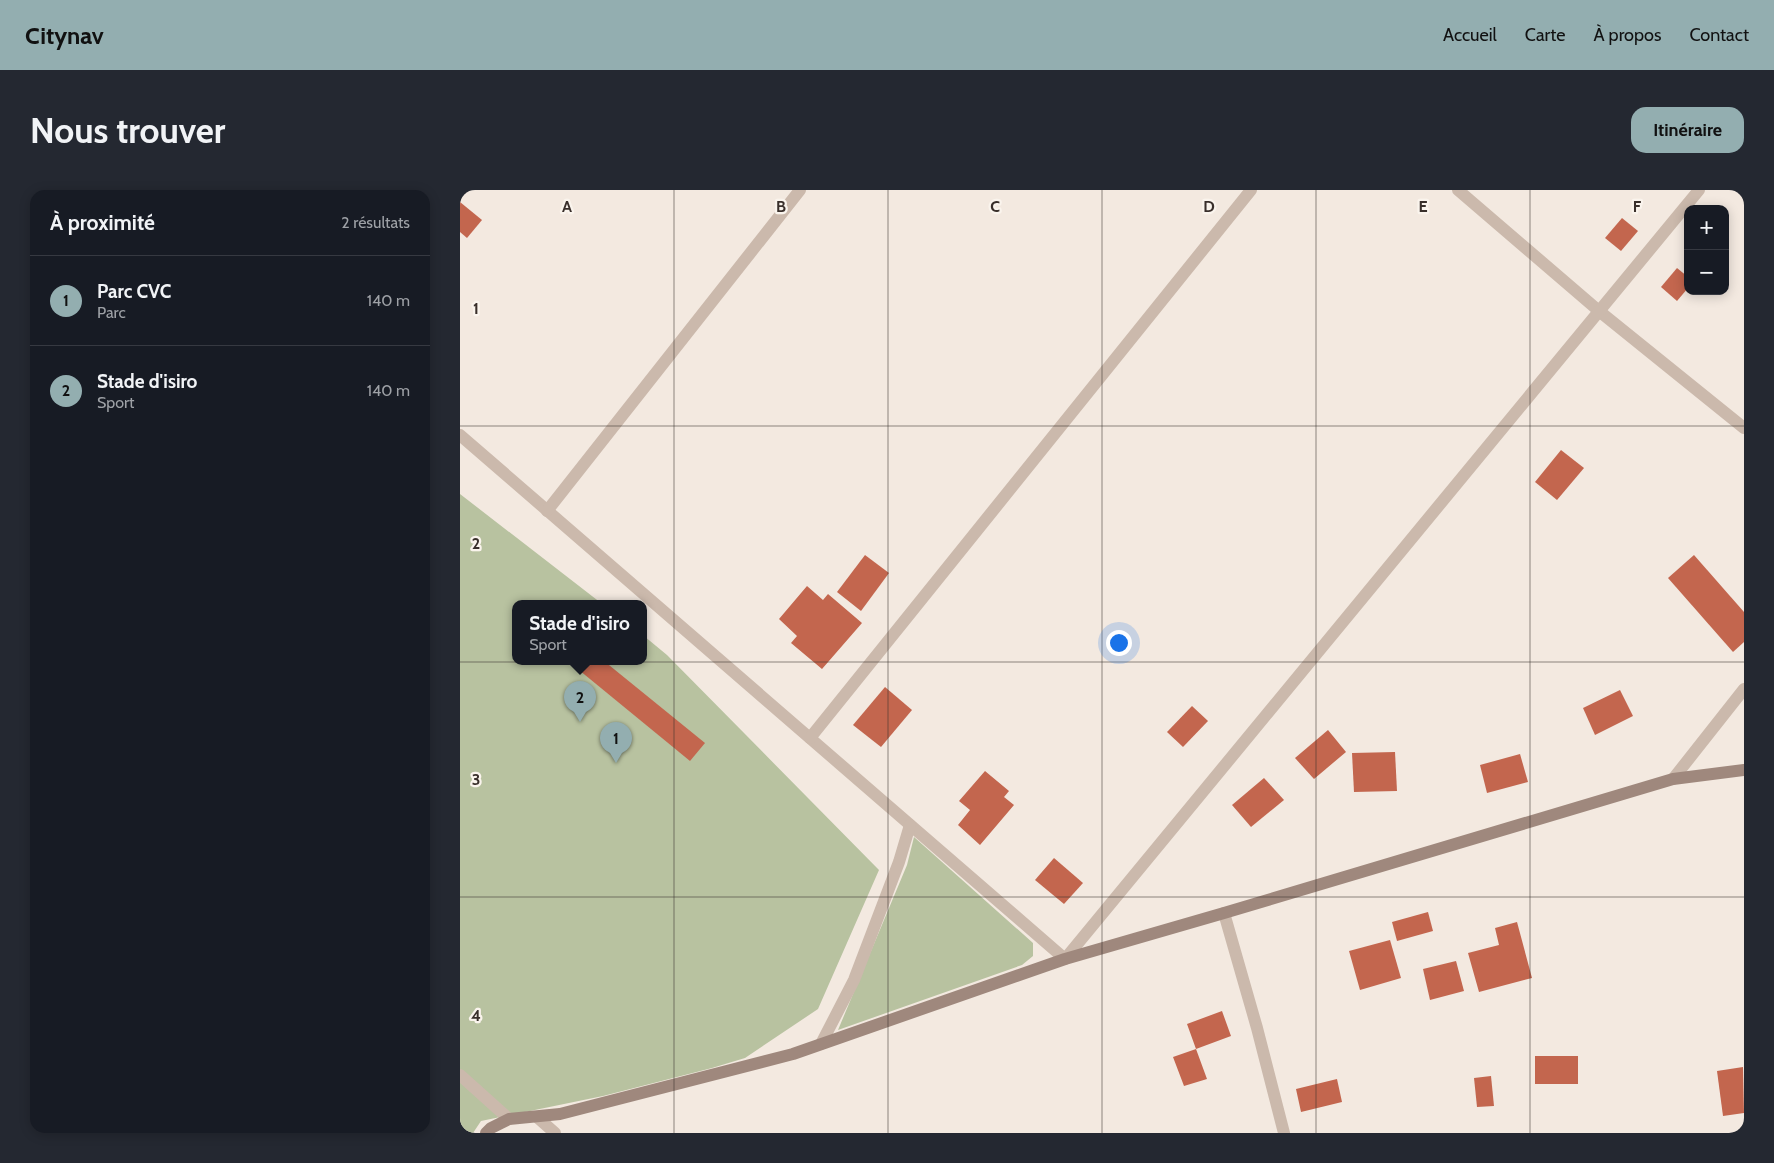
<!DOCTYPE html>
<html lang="fr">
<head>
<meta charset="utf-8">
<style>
	body { margin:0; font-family:Cabin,sans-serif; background:#242831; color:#f1f3f6 }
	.controls { position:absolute; right:15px; top:15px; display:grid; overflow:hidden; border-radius:10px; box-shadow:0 2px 12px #0003 }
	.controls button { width:45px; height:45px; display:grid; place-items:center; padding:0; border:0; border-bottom:1px solid #363941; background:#171b24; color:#f1f3f6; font:25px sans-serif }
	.you { position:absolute; left:658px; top:452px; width:18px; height:18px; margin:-12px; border:4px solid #fff; border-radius:50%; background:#1a73e8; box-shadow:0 0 0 8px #1a73e833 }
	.badge { display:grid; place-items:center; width:32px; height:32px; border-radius:50%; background:#93aeb0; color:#111; font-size:16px; font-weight:700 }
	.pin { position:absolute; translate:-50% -41px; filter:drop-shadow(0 1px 2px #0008) }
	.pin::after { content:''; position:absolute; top:26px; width:18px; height:15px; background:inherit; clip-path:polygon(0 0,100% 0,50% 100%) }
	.popup { position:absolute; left:52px; top:410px; width:135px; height:65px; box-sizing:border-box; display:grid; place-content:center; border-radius:10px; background:#171b24; filter:drop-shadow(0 1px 4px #0005); font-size:16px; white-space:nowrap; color:#9ea1a6 }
	.popup b { font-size:19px; color:#f1f3f6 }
	.popup::after { content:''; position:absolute; left:50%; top:100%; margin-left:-10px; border:10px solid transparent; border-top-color:#171b24 }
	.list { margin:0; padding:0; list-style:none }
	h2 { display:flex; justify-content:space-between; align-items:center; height:65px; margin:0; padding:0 20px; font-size:21px }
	h2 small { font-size:16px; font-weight:400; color:#9ea1a6 }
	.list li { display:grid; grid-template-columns:32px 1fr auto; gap:15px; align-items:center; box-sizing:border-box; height:90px; padding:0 20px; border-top:1px solid #363941 }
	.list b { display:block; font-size:19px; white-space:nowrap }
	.list p { margin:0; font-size:16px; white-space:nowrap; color:#9ea1a6 }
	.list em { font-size:16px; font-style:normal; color:#9ea1a6 }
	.map { position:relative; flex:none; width:1284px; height:943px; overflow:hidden; border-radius:15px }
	header { display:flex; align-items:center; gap:30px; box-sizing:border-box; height:70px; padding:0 25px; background:#93aeb0; color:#111 }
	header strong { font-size:24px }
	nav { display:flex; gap:28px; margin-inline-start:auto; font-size:18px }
	.intro { display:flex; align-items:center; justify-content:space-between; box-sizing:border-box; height:120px; padding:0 30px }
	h1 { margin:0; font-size:35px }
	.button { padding:12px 22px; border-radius:15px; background:#93aeb0; color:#111; font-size:18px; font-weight:700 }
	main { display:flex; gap:30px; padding:0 30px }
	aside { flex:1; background:#171b24; border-radius:15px; box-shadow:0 2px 12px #0003 }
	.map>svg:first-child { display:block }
</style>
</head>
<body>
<header>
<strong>Citynav</strong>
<nav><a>Accueil</a><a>Carte</a><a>À propos</a><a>Contact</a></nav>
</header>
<div class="intro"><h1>Nous trouver</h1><a class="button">Itinéraire</a></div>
<main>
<aside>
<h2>À proximité<small>2 résultats</small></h2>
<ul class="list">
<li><span class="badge">1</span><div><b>Parc CVC</b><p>Parc</p></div><em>140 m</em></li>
<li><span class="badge">2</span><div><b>Stade d'isiro</b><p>Sport</p></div><em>140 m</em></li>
</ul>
</aside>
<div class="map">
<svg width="1284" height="943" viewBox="0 0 1284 943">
	<rect width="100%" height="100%" fill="#f3e9e0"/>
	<g fill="#b8c2a0">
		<path d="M0,304L141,413H56V471H184V446L207,465L419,680L358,819L285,868L252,878L143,906L21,931L13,943H0Z"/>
		<path d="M454,647L573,753V766L562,775L378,840L447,675Z"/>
	</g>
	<g fill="#c3664e">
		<path d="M0,12L22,30L7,48L0,42Z"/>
		<path d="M1162,28L1178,41L1161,61L1145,48Z"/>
		<path d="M1217,78L1228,87V98L1217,111L1201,97Z"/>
		<path d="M1101,260L1124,278L1097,310L1075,292Z"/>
		<path d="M405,365L429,383L401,421L377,402Z"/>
		<path d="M1234,365L1284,422V452L1273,462L1208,388Z"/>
		<path d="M347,396L363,410L368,404L402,433L362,479L331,453L337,446L319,429Z"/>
		<path d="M108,471H144L245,553L230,571Z"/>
		<path d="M425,497L452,520L421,557L393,535Z"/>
		<path d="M1160,500L1173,526L1135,545L1123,518Z"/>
		<path d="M732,516L748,531L723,557L707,542Z"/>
		<path d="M868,540L886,562L854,589L835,568Z"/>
		<path d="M935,562L937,601L894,602L892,563Z"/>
		<path d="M1060,564L1068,592L1027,603L1020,575Z"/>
		<path d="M525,581L549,601L544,607L554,615L520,655L498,635L510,620L499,611Z"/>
		<path d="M804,588L824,610L791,637L772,615Z"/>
		<path d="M594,668L623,693L604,714L575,690Z"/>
		<path d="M968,722L973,741L937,751L932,732Z"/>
		<path d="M1057,732L1072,788L1019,802L1008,763L1039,755L1035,738Z"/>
		<path d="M930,750L941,788L900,800L889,761Z"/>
		<path d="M996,771L1004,801L970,810L963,779Z"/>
		<path d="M762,821L771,846L736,859L747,889L724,896L713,867L736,859L727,834Z"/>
		<rect x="1075" y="866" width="43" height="28"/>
		<path d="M1283,877L1284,923L1263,926L1257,881Z"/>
		<path d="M1031,886L1034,916L1017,917L1014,888Z"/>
		<path d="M877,889L882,912L841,922L836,899Z"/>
	</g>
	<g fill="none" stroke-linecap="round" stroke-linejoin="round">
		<g stroke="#cbb9ac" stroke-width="12">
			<path d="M998,0L1139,121L1284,238"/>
			<path d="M0,245L605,769L1239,0"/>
			<path d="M87,321L340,0"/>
			<path d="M350,548L791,0"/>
			<path d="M1213,589L1284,499"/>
			<path d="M764,723L797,838L824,943"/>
			<path d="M361,854L394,790L439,672L450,635"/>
			<path d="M0,885L49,929"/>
			<path d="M77,927L95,943"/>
		</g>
		<path stroke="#9f887d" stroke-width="12" d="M26,943L31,938L49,929L100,924L333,864L605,769L764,723L1213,589L1284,580"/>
	</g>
	<path fill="none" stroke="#392f2b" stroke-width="1" stroke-opacity="0.55" d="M214,0V943M428,0V943M642,0V943M856,0V943M1070,0V943M0,236H1284M0,472H1284M0,707H1284"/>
	<g font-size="16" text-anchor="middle" font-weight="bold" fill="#392f2b" stroke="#faf4ed" stroke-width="4.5" stroke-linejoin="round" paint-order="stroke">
		<text x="107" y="22">A</text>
		<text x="321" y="22">B</text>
		<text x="535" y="22">C</text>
		<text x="749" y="22">D</text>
		<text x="963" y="22">E</text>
		<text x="1177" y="22">F</text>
		<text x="16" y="124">1</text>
		<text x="16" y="359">2</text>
		<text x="16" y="595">3</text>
		<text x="16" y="831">4</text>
	</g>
</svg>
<div class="controls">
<button>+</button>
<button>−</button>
</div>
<div class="you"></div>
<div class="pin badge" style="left:156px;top:573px">1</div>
<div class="pin badge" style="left:120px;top:532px">2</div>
<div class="popup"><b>Stade d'isiro</b>Sport</div>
</div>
</main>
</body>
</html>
